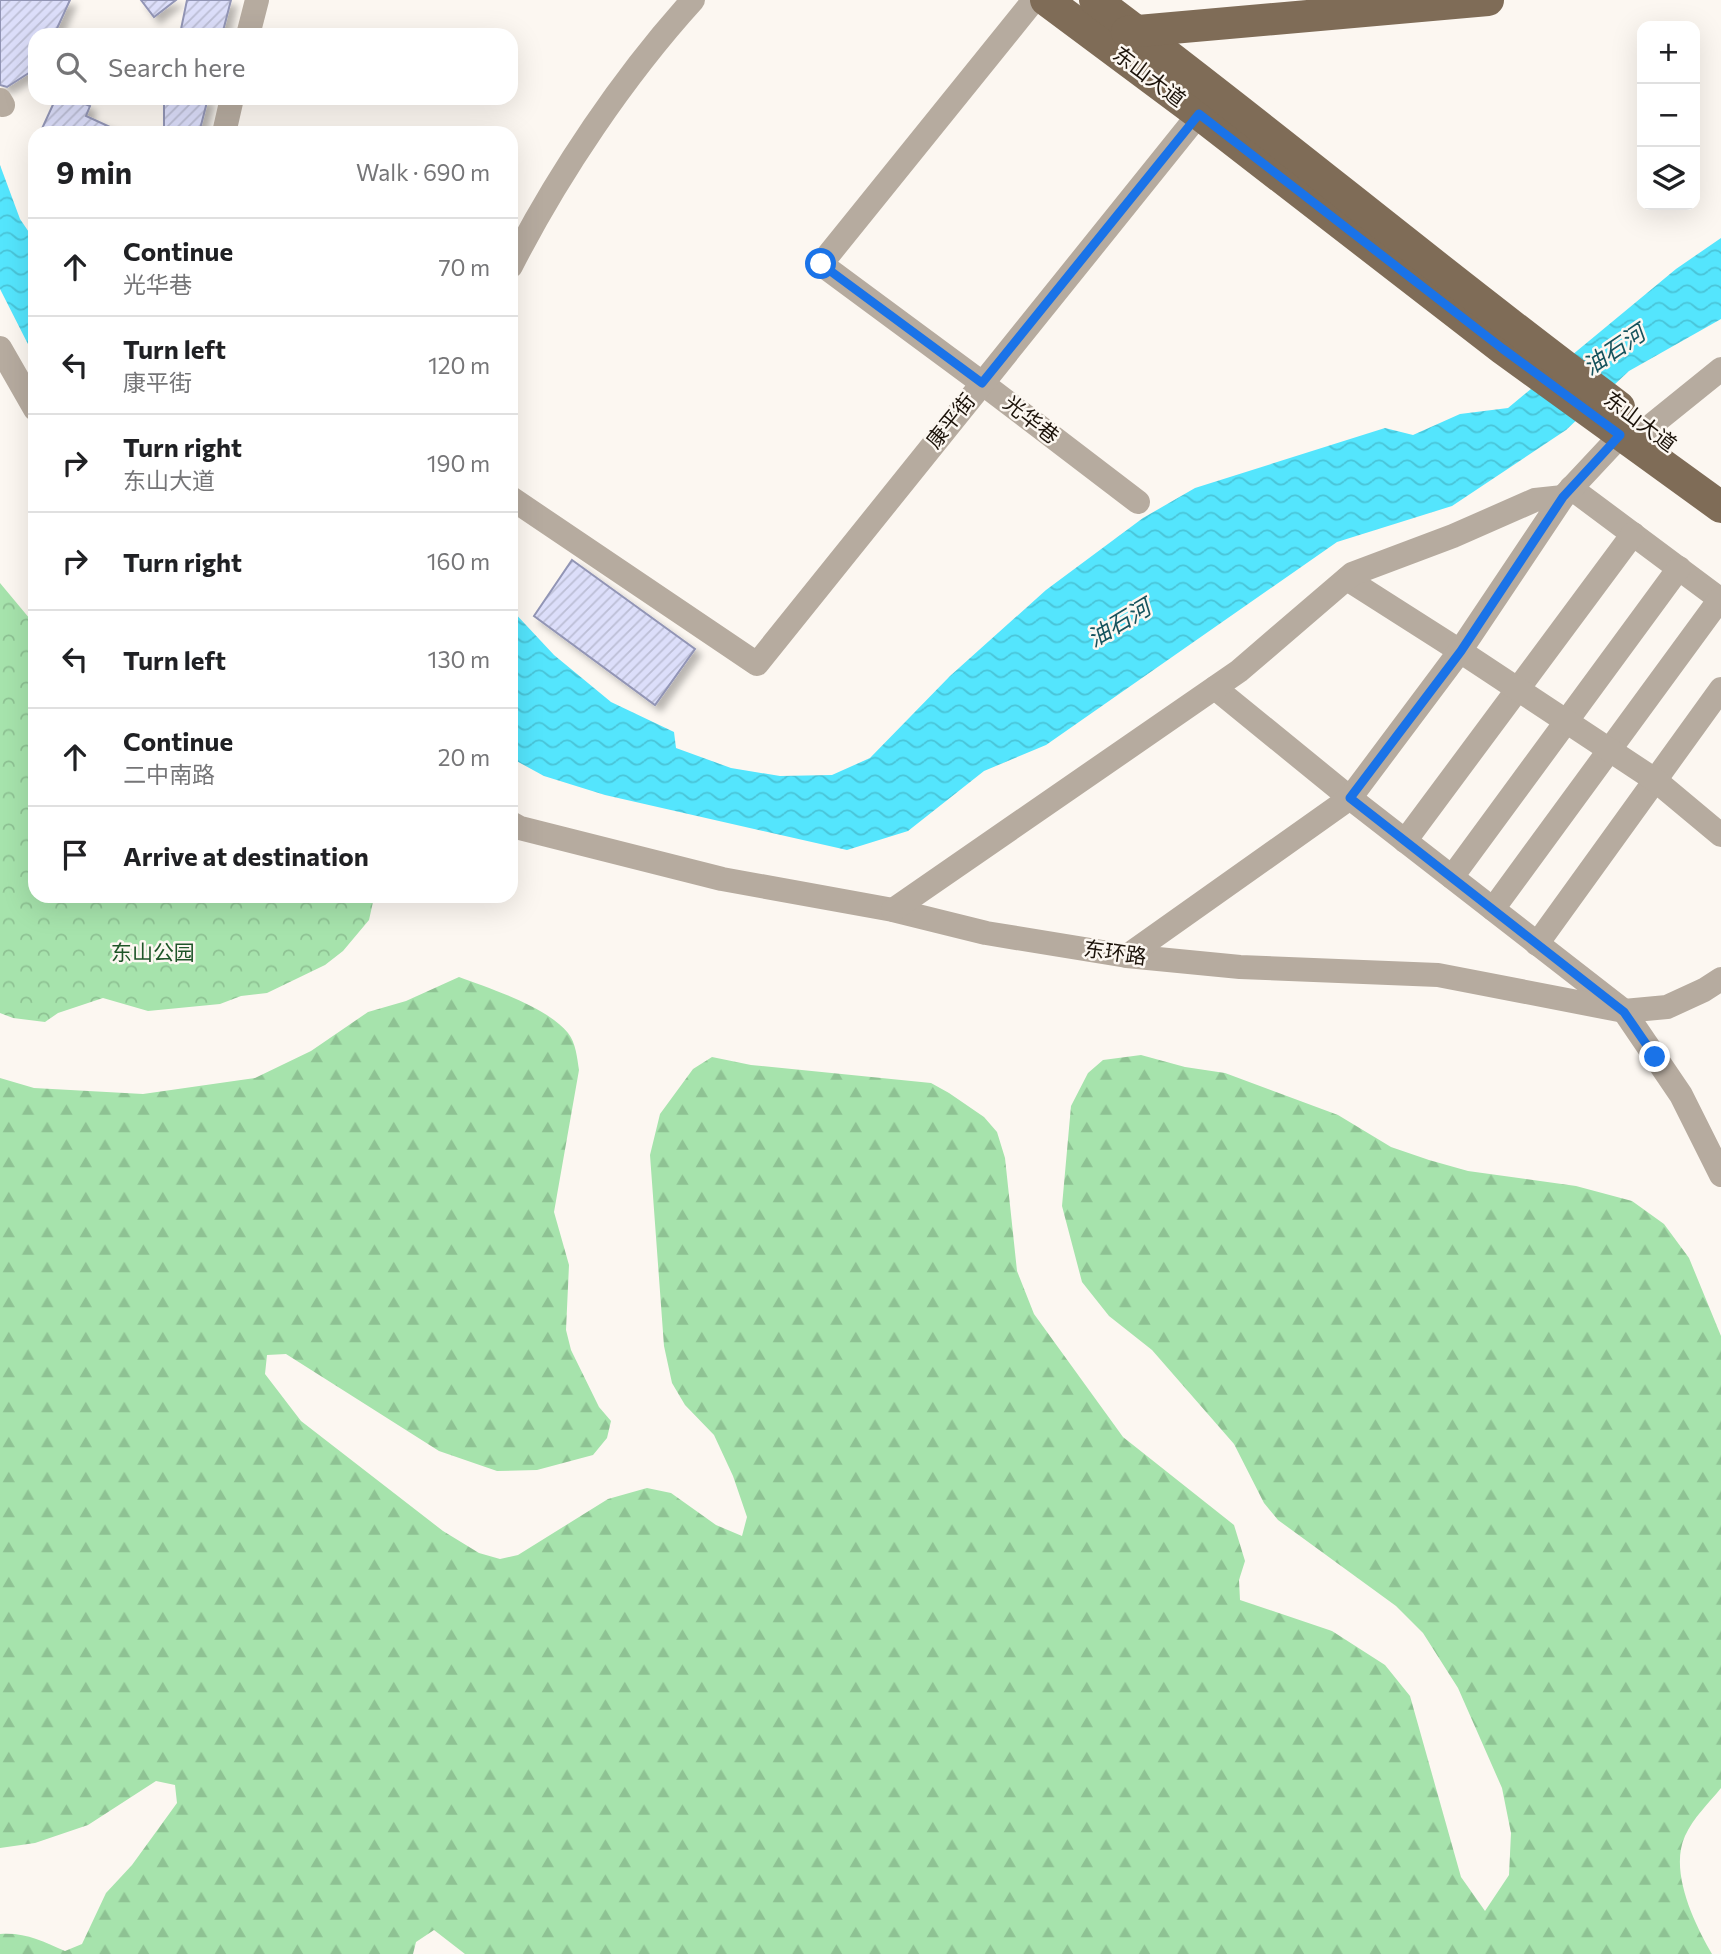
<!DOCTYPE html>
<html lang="en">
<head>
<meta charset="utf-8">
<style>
	body { margin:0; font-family:Commissioner,"Noto Sans SC",sans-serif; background:#f2f2f2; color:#202124 }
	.controls { position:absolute; right:21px; top:21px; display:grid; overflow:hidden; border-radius:14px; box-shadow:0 7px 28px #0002 }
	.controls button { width:63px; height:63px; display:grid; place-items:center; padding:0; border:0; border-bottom:2px solid #e0e0e0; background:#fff; color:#202124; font:35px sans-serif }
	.stop { position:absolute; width:21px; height:21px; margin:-16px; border:5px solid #1a73e8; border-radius:50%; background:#fff }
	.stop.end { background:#1a73e8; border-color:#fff; box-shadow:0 2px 7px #0008 }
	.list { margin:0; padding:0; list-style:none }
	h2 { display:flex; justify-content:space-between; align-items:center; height:91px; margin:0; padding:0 28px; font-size:30px }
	h2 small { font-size:23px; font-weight:400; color:#757577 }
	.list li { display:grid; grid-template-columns:46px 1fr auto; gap:21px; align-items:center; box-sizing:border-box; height:98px; padding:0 28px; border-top:2px solid #e0e0e0 }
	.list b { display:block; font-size:26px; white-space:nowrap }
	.list p { margin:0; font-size:23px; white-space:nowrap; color:#757577 }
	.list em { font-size:23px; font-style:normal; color:#757577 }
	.icon { flex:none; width:38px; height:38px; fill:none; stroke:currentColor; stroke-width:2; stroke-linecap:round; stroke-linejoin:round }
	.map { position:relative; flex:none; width:1721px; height:1954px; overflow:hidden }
	.search { position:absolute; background:#fff; box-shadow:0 7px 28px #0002; left:28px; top:28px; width:490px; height:77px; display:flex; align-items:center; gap:18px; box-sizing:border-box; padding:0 24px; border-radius:21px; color:#757577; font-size:26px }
	.panel { position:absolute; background:#fff; box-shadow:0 7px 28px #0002; left:28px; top:126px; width:490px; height:777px; border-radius:21px }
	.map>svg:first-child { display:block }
</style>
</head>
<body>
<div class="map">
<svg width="1721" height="1954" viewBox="0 0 1721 1954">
	<defs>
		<pattern id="forest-firs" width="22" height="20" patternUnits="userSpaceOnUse" patternTransform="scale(1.75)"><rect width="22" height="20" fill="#a6e3ac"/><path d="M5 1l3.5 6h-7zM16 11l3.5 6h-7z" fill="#8ec293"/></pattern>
		<pattern id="park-crowns" width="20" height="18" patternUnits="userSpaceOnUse" patternTransform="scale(1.75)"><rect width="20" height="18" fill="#a6e3ac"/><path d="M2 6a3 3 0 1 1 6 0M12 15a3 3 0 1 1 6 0" fill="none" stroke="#8ec293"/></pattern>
		<pattern id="water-waves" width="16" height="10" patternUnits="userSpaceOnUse" patternTransform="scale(1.75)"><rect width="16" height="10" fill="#54e5fd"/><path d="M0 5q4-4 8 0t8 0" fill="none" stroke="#49c4d8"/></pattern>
		<pattern id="building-hatch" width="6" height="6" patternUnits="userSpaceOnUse" patternTransform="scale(1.75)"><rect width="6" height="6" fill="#dcdefa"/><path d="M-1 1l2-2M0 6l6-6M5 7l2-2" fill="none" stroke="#bcbed5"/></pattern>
		<filter id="shadow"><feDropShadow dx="6" dy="6" stdDeviation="3.5" flood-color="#0004"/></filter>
	</defs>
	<rect width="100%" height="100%" fill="#fcf7f1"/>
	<path fill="url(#forest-firs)" d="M459,977C489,988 547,1007 568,1033C576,1043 577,1058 579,1070L554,1212L569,1265L566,1330L571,1350L599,1407L611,1421L607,1438L593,1455L537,1470L497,1471L439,1451L286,1354L267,1355L265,1374L301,1421L443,1531L479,1553L500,1559L518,1555L608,1499L647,1488L671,1493L716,1525L742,1536L747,1517L733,1476L714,1435L685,1405L672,1383L664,1346L650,1155L660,1114L693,1069L712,1057L751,1065L931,1083L949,1093L984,1117L997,1132L1005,1158L1017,1271L1034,1314L1123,1437L1234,1525L1245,1561L1239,1580L1240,1600L1332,1631L1385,1665L1410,1696L1461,1877L1485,1911L1509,1875L1511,1833L1502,1788L1458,1688L1423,1633L1396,1606L1278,1520L1264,1503L1234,1444L1152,1350L1109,1316L1082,1282L1062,1206L1071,1106L1088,1073L1103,1060L1141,1055L1185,1067L1225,1073L1338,1115L1391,1147L1429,1160L1468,1171L1576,1186L1632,1201L1664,1224L1689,1258L1721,1336V1788C1709,1803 1693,1818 1685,1836C1669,1871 1694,1923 1712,1954H465L434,1930L416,1942L413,1954H0V1934C25,1932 42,1941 65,1951L82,1944L106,1893L132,1865L177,1803L175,1785L156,1781L88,1825L35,1843L0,1848V1078L34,1088L143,1094L255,1078L311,1051L368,1012L406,1001Z"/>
	<path fill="url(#park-crowns)" d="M0,583L35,625V896H262L282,902L306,896H365L373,902L369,920L343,951L325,965L267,993L241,996L220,1004L148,1011L103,998L58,1013L45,1022L13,1018L0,1013Z"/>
	<g fill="url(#water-waves)">
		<path d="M0,165L20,219L35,241V358L0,289Z"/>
		<path d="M1721,238V319L1629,371L1566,430L1452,506L1337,542L1046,745L984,771L908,831L847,850L605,795L544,776L511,758V609L554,655L611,702L674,732L676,748L731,768L780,776L832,775L870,758L950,676L1046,590L1143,518L1195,488L1385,428L1413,435L1460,414L1508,408L1676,269Z"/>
	</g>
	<g fill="url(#building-hatch)" stroke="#9295b5" stroke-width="2" filter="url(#shadow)">
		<path d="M0,0H70L54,35H35V69L7,87L0,85Z"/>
		<path d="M141,0H176L154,17Z"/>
		<path d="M187,0H231L222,35L180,34Z"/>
		<path d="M56,98H70L90,106L86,116L123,133H40Z"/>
		<path d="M164,98H208L199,133H164Z"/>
		<path d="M572,560L695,649L655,705L534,616Z"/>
	</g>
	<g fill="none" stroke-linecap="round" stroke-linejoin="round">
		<g stroke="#b6ab9f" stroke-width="24">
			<path d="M1034,0L821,264L982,383L1138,502"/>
			<path d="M248,35L257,0"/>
			<path d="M0,100L3,105"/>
			<path d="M224,133L232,98"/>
			<path d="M511,266C558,174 624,76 693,0"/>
			<path d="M0,348L35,409"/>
			<path d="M1648,428L1721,369"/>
			<path d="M1571,488L1721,600"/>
			<path d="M511,498L757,664L1199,114"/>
			<path d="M1347,579L1460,651L1563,497L1621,435"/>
			<path d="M1215,688L1350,798L1624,1011L1681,1095L1721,1175"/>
			<path d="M511,823L520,828L722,879L893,910L986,933L1127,956L1240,967L1438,975L1624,1011L1667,1007L1704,990L1721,979"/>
			<path d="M1405,841L1633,534"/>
			<path d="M1452,877L1679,568"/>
			<path d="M1493,909L1720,599"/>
			<path d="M893,910L1239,671L1352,574L1453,536L1535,500L1563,497"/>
			<path d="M1537,944L1721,689"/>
			<path d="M1127,956L1350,798L1460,651L1655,780L1721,835"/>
		</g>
		<g stroke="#7f6c57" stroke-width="32">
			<path d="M1046,0L1199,114L1503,349L1721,507"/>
			<path d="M1095,0C1272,132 1441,275 1619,407"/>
			<path d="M1127,32L1488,0"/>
		</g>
	</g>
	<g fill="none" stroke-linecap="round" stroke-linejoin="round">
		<path stroke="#1a73e8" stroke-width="9" d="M821,264L982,383L1199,114L1503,349L1620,435L1563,497L1461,651L1350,798L1624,1012L1655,1057"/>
	</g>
	<g text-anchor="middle" stroke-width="5" stroke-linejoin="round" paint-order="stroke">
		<g font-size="21" fill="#1c130a" stroke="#fcf7f1">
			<text transform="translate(1149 77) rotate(37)" y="7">东山大道</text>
			<text transform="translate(1031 420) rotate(38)" y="7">光华巷</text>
			<text transform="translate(951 421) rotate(-51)" y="7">康平街</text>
			<text transform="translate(1640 422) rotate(37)" y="7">东山大道</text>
			<text transform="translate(1115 953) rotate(8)" y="7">东环路</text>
		</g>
		<g font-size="21" fill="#1e5528" stroke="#fcf7f1">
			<text x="153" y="960">东山公园</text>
		</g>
		<g font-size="23" font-style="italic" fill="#16535d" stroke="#fcf7f1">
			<text transform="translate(1614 350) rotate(-34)" y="8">油石河</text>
			<text transform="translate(1119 623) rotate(-31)" y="8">油石河</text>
		</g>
	</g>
</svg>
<div class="controls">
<button>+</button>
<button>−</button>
<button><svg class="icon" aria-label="layers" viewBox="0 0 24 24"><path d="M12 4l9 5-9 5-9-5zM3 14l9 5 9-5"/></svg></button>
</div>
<div class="stop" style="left:821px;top:264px"></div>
<div class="stop end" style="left:1655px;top:1057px"></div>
<div class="search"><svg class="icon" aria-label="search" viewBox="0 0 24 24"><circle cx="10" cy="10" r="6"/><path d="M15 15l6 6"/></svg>Search here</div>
<section class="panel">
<h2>9 min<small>Walk · 690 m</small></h2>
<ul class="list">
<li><svg class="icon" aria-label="ahead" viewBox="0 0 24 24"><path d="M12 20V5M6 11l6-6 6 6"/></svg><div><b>Continue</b><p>光华巷</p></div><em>70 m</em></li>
<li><svg class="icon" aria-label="left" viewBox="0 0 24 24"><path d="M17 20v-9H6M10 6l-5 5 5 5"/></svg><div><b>Turn left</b><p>康平街</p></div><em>120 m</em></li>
<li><svg class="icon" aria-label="right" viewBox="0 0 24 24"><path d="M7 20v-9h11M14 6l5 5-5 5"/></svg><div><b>Turn right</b><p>东山大道</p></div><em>190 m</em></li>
<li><svg class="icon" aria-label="right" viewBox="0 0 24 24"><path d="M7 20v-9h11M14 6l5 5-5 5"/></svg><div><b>Turn right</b></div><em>160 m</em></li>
<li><svg class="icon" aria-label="left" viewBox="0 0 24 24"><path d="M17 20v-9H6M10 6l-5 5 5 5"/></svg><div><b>Turn left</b></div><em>130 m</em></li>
<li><svg class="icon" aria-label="ahead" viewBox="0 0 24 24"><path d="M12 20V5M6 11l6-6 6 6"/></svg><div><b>Continue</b><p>二中南路</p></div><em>20 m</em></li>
<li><svg class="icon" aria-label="arrive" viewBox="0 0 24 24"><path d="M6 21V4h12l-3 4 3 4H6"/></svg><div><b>Arrive at destination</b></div></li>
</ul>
</section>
</div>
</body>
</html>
